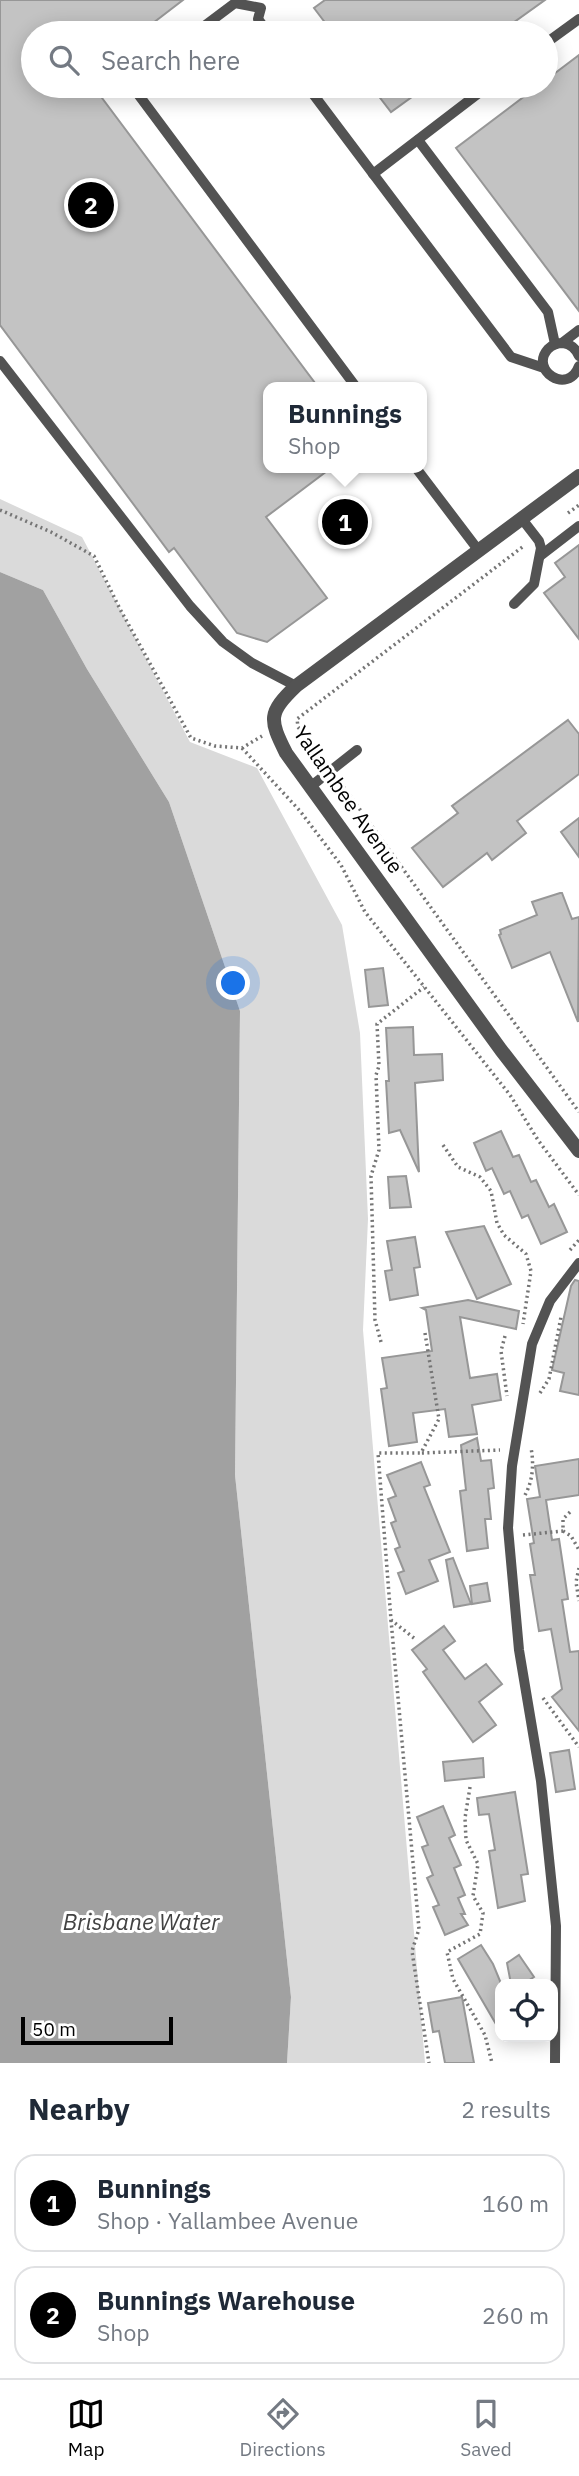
<!DOCTYPE html>
<html lang="en">
<head>
<meta charset="utf-8">
<style>
	body { margin:0; font-family:"IBM Plex Sans",sans-serif; background:#f6f6f7; color:#1f2937 }
	.controls { position:absolute; right:21px; bottom:21px; display:grid; overflow:hidden; border-radius:14px; box-shadow:0 4px 18px #0003 }
	.controls button { width:63px; height:63px; display:grid; place-items:center; padding:0; border:0; border-bottom:2px solid #e0e1e3; background:#fff; color:#1f2937; font:35px sans-serif }
	.scale { position:absolute; left:21px; bottom:18px; width:152px; box-sizing:border-box; padding-left:7px; border:4px solid #000; border-top:0; font-size:19px; line-height:24px; white-space:nowrap; color:#000; -webkit-text-stroke:5px #fff; paint-order:stroke }
	.you { position:absolute; left:234px; top:984px; width:24px; height:24px; margin:-18px; border:5px solid #fff; border-radius:50%; background:#1a73e8; box-shadow:0 0 0 10px #1a73e833 }
	.badge { display:grid; place-items:center; width:46px; height:46px; border-radius:50%; background:#000; color:#fff; font-size:23px; font-weight:700 }
	.pin { position:absolute; translate:-50% -50%; border:4px solid #fff; box-shadow:0 2px 7px #0006 }
	.popup { position:absolute; left:263px; top:382px; width:164px; height:91px; box-sizing:border-box; display:grid; place-content:center; border-radius:14px; background:#fff; filter:drop-shadow(0 2px 5px #0005); font-size:23px; white-space:nowrap; color:#747a83 }
	.popup b { font-size:26px; color:#1f2937 }
	.popup::after { content:''; position:absolute; left:50%; top:100%; margin-left:-14px; border:14px solid transparent; border-top-color:#fff }
	.list { margin:0; padding:0; list-style:none }
	h2 { display:flex; justify-content:space-between; align-items:center; height:91px; margin:0; padding:0 28px; font-size:30px }
	h2 small { font-size:23px; font-weight:400; color:#747a83 }
	.list li { display:grid; grid-template-columns:46px 1fr auto; gap:21px; align-items:center; box-sizing:border-box; height:98px; margin:0 14px 14px; padding:0 14px; border:2px solid #e0e1e3; border-radius:21px }
	.list b { display:block; font-size:26px; white-space:nowrap }
	.list p { margin:0; font-size:23px; white-space:nowrap; color:#747a83 }
	.list em { font-size:23px; font-style:normal; color:#747a83 }
	.icon { flex:none; width:38px; height:38px; fill:none; stroke:currentColor; stroke-width:2; stroke-linecap:round; stroke-linejoin:round }
	.map { position:relative; flex:none; width:579px; height:2063px; overflow:hidden }
	.search { position:absolute; background:#fff; box-shadow:0 4px 18px #0003; left:21px; right:21px; top:21px; height:77px; display:flex; align-items:center; gap:18px; box-sizing:border-box; padding:0 24px; border-radius:38px; color:#747a83; font-size:26px }
	.sheet { height:315px; background:#fff }
	nav { display:flex; justify-content:space-around; align-items:center; box-sizing:border-box; height:98px; border-top:2px solid #e0e1e3; background:#fff; font-size:19px; color:#747a83 }
	nav a { display:grid; justify-items:center; gap:4px }
	nav .on { color:#000 }
	.map>svg:first-child { display:block }
</style>
</head>
<body>
<div class="map">
<svg width="579" height="2063" viewBox="0 0 579 2063">
	<rect width="100%" height="100%" fill="#fff"/>
	<path fill="#dadada" d="M0,499L82,537L190,742L257,768L342,925L360,1033L368,1219L363,1330L425,2063H287L291,1997L235,1475L240,1011L169,802L87,669L43,590L0,572Z"/>
	<path fill="#a1a1a1" d="M0,572L43,590L87,669L169,802L240,1011L235,1475L291,1997L287,2063H0Z"/>
	<g fill="#c3c3c3" stroke="#979797" stroke-width="2">
		<path d="M0,0H183L140,33H33V86H93L318,387H268V468H331L266,517L327,598L267,642L237,633L174,548L169,552L0,325Z"/>
		<path d="M325,0H545L499,33H333L314,8Z"/>
		<path d="M579,55V311L456,148L538,86H546V80Z"/>
		<path d="M371,86H427L391,112Z"/>
		<path d="M579,545V639L544,593L565,577L555,563Z"/>
		<path d="M568,720L579,734V774L517,821L526,833L492,860L487,853L443,887L412,848L458,813L452,806Z"/>
		<path d="M579,818V857L561,832Z"/>
		<path d="M560,893H562L572,919L579,917L578,1022L550,952L512,968L499,935L501,934L500,930L537,915L532,902Z"/>
		<path d="M383,968L388,1005L369,1007L365,970Z"/>
		<path d="M413,1027L414,1055L442,1054L443,1080L415,1083L419,1172L400,1130L389,1133L386,1081H389L386,1028Z"/>
		<path d="M501,1131L513,1157L519,1155L531,1182L536,1180L549,1207L554,1204L567,1232L541,1244L528,1215L522,1218L510,1191L504,1194L492,1168L486,1171L474,1143Z"/>
		<path d="M406,1176L411,1207L390,1208L388,1177Z"/>
		<path d="M484,1226L511,1284L477,1299L446,1232Z"/>
		<path d="M415,1237L420,1267L414,1268L418,1295L390,1300L385,1271L392,1270L387,1241Z"/>
		<path d="M575,1280L579,1281V1395L560,1391L564,1373L552,1370L571,1286Z"/>
		<path d="M468,1300L519,1311L516,1329L460,1317L470,1378L497,1374L501,1400L472,1405L477,1434L449,1437L445,1409L413,1413L417,1442L389,1446L381,1389L387,1388L382,1358L432,1351L426,1310L422,1308Z"/>
		<path d="M477,1438L481,1461L491,1460L494,1488L488,1489L491,1519H485L488,1548L467,1551L460,1491L466,1490L461,1445Z"/>
		<path d="M579,1459V1495L546,1500L552,1540L559,1539L568,1599L562,1600L570,1652L579,1651V1731L552,1697L562,1689L551,1629L539,1631L530,1575H535L530,1544L534,1543L527,1499L540,1497L535,1466Z"/>
		<path d="M421,1462L430,1485L424,1487L450,1552L429,1560L438,1581L406,1594L398,1573L404,1571L395,1549L400,1547L391,1523L396,1521L388,1499L396,1496L387,1475Z"/>
		<path d="M453,1558L471,1604L454,1607L446,1560Z"/>
		<path d="M487,1583L490,1601L472,1604L470,1586Z"/>
		<path d="M444,1626L455,1641L443,1650L465,1679L486,1664L502,1684L479,1702L496,1725L473,1742L423,1672L427,1669L412,1650Z"/>
		<path d="M569,1750L575,1789L556,1792L550,1753Z"/>
		<path d="M483,1758L484,1777L445,1781L443,1762Z"/>
		<path d="M515,1792L528,1874L521,1875L525,1901L498,1908L489,1851L495,1850L489,1814L479,1815L477,1798Z"/>
		<path d="M443,1806L455,1835L449,1838L461,1865L454,1868L465,1895L458,1898L465,1914H461L468,1925L445,1935L433,1907L439,1905L427,1878L433,1875L422,1847L428,1845L417,1817Z"/>
		<path d="M481,1945L493,1964L500,1981V2031L458,1959Z"/>
		<path d="M519,1955L534,1977L523,1984H511L507,1963Z"/>
		<path d="M462,1997L474,2063H445L439,2031L433,2032L428,2003Z"/>
	</g>
	<g fill="none" stroke-linecap="round" stroke-linejoin="round">
		<g stroke="#757575" stroke-width="3.5" stroke-dasharray="2 3.5" stroke-linecap="butt">
			<path d="M0,510L51,532L94,556L120,609L191,738L215,746L242,748L262,736"/>
			<path d="M568,513L579,505"/>
			<path d="M242,748L300,811L341,865L365,912L510,1095L538,1140L579,1195"/>
			<path d="M323,759L298,727L297,719L525,545"/>
			<path d="M340,782L579,1112"/>
			<path d="M443,1145L458,1167L480,1177L491,1191L497,1223L504,1235L526,1254L531,1271L523,1324"/>
			<path d="M570,1250L579,1240"/>
			<path d="M425,1333L439,1419L421,1453L500,1450"/>
			<path d="M505,1336L501,1351L507,1396"/>
			<path d="M381,1342L375,1320L371,1176L379,1150L376,1075L379,1066L377,1024L424,987"/>
			<path d="M540,1393L549,1379L561,1317"/>
			<path d="M525,1495C533,1481 534,1463 531,1448"/>
			<path d="M570,1512L563,1519V1531L571,1536L579,1550"/>
			<path d="M523,1535L563,1531"/>
			<path d="M579,1568L576,1582L579,1601"/>
			<path d="M391,1620L419,1929L412,1951L429,2063"/>
			<path d="M414,1638L391,1620L378,1453H421"/>
			<path d="M543,1698L579,1747"/>
			<path d="M470,1787L465,1818L466,1840L478,1864L473,1896L483,1913L480,1934L447,1952L453,1979L485,2035L492,2063"/>
		</g>
		<g stroke="#535353" stroke-width="10">
			<path d="M195,33L235,3L261,8L258,19L268,33"/>
			<path d="M546,43L579,19"/>
			<path d="M132,86L356,387"/>
			<path d="M307,86L511,357L544,368"/>
			<path d="M418,140L548,312L555,344"/>
			<path d="M373,174L488,86"/>
			<path d="M562,343L579,330"/>
			<path d="M579,356C576,349 571,344 563,343C557,343 552,345 548,349C529,370 568,396 579,366"/>
			<path d="M0,361L190,606L223,642L252,663L296,686"/>
			<path d="M416,468L479,551"/>
			<path d="M540,556L579,526"/>
			<path d="M514,604L534,584L541,548L539,541L522,519"/>
			<path d="M310,787L357,750"/>
			<path d="M555,2063L556,1926L541,1781L519,1650L508,1528L512,1466L532,1344L550,1301L579,1263"/>
		</g>
		<path stroke="#535353" stroke-width="14" d="M579,476L296,686C268,713 269,719 286,753L501,1050L579,1151"/>
	</g>
	<g text-anchor="middle" stroke-width="6" stroke-linejoin="round" paint-order="stroke">
		<g font-size="21" fill="#000" stroke="#fff">
			<text transform="translate(348 800) rotate(55)" y="7">Yallambee Avenue</text>
		</g>
		<g font-size="23" font-style="italic" fill="#424242" stroke="#fff">
			<text x="141" y="1930">Brisbane Water</text>
		</g>
	</g>
</svg>
<div class="controls">
<button><svg class="icon" aria-label="locate" viewBox="0 0 24 24"><circle cx="12" cy="12" r="6"/><path d="M12 2v4M12 18v4M2 12h4M18 12h4"/></svg></button>
</div>
<div class="scale">50 m</div>
<div class="you"></div>
<div class="pin badge" style="left:345px;top:522px">1</div>
<div class="popup"><b>Bunnings</b>Shop</div>
<div class="pin badge" style="left:91px;top:205px">2</div>
<div class="search"><svg class="icon" aria-label="search" viewBox="0 0 24 24"><circle cx="10" cy="10" r="6"/><path d="M15 15l6 6"/></svg>Search here</div>
</div>
<section class="sheet">
<h2>Nearby<small>2 results</small></h2>
<ul class="list">
<li><span class="badge">1</span><div><b>Bunnings</b><p>Shop · Yallambee Avenue</p></div><em>160 m</em></li>
<li><span class="badge">2</span><div><b>Bunnings Warehouse</b><p>Shop</p></div><em>260 m</em></li>
</ul>
</section>
<nav>
<a class="on"><svg class="icon" aria-label="map" viewBox="0 0 24 24"><path d="M3 6l6-2 6 2 6-2v14l-6 2-6-2-6 2zM9 4v14M15 6v14"/></svg>Map</a>
<a><svg class="icon" aria-label="directions" viewBox="0 0 24 24"><path d="M12 3l9 9-9 9-9-9zM9 14v-3h6M13 9l2 2-2 2"/></svg>Directions</a>
<a><svg class="icon" aria-label="saved" viewBox="0 0 24 24"><path d="M7 4h10v16l-5-4-5 4z"/></svg>Saved</a>
</nav>
</body>
</html>
